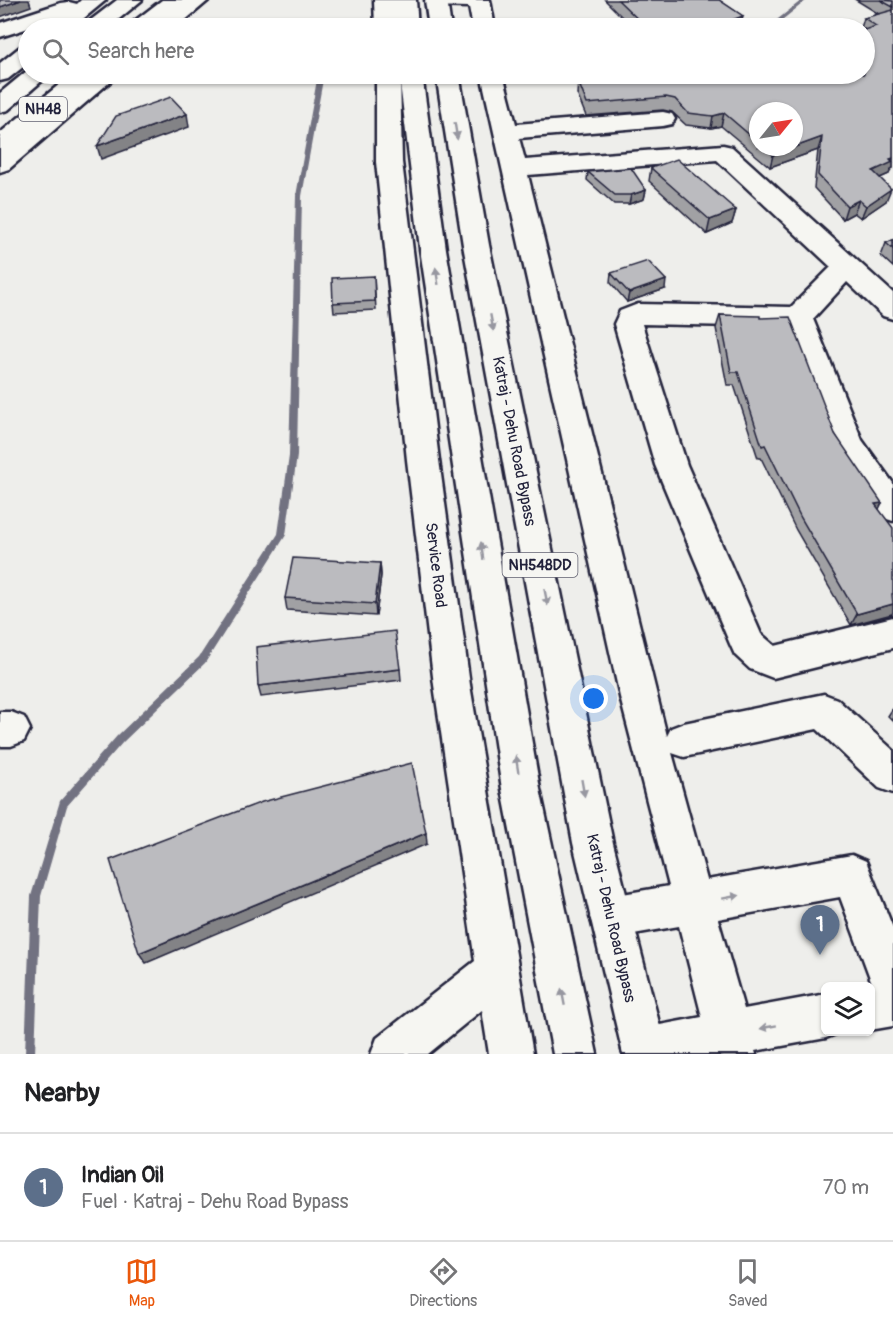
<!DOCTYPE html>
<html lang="en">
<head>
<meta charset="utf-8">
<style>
	body { margin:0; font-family:Pangolin,sans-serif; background:#f2f2f2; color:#202124 }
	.controls { position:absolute; right:18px; bottom:18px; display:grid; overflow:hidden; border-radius:9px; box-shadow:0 2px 4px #0004 }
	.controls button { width:54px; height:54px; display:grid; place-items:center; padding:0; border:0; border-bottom:2px solid #e0e0e0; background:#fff; color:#202124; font:30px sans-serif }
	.compass { position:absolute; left:749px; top:102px; width:54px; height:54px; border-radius:50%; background:#fff; box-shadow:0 2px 4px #0004; rotate:60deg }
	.you { position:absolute; left:594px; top:699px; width:21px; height:21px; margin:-15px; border:4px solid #fff; border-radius:50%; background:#1a73e8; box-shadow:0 0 0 9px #1a73e833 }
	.badge { display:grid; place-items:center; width:39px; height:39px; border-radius:50%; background:#ea580c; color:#fff; font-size:20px; font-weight:700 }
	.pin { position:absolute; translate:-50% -50px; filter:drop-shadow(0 2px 3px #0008) }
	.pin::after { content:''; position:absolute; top:32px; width:21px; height:18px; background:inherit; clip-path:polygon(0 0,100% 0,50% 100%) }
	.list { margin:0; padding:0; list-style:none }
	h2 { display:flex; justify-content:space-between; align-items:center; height:78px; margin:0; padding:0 24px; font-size:26px }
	h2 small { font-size:20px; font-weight:400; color:#757577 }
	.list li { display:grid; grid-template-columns:39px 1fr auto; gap:18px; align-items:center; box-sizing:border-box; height:108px; padding:0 24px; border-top:2px solid #e0e0e0 }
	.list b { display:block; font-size:22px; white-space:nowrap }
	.list p { margin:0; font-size:20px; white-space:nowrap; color:#757577 }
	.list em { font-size:20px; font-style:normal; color:#757577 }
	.icon { flex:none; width:33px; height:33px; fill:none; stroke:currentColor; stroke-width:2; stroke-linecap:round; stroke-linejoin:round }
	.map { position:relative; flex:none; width:893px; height:1054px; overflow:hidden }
	.search { position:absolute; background:#fff; box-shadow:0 2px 4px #0004; left:18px; right:18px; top:18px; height:66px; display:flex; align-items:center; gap:15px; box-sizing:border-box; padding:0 21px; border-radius:33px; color:#757577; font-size:22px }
	.sheet { height:186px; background:#fff }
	nav { display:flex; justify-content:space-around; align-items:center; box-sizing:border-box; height:84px; border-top:2px solid #e0e0e0; background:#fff; font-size:16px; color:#757577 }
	nav a { display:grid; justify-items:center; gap:3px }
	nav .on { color:#ea580c }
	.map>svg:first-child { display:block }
</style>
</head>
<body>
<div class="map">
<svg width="893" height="1054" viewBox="0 0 893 1054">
	<rect width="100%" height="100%" fill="#eeeeeb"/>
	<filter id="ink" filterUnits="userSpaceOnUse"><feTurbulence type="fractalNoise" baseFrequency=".0167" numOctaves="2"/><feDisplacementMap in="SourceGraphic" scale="12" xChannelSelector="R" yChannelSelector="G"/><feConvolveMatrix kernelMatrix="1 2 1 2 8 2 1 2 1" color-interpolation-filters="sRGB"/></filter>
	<g filter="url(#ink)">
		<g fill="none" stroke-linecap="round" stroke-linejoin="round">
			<g fill="#727281" fill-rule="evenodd">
				<path d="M802,0H807L772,28H768V27Z"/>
				<path d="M318,74H324L302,196L297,456L286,535L205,663L123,742L67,806L41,896L35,1054H25L31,896L60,801L117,736L199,657L278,534L289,456L296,196Z"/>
			</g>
			<defs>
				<g id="minor">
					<path d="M81,0H106L72,28H48L57,19L0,37V23L61,3L69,2L77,4Z"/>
					<path d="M185,0H209L176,28H152L155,23Z"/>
					<path d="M374,0H396L397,28H375Z"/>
					<path d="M426,0H490L495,28H473L469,7L428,6Z"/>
					<path d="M28,45V63L8,79L0,81V63L20,47Z"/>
					<path d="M94,74H119L9,169L0,172V151Z"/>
					<path d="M376,74H400L402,162L439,460L470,685L533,1054H489L482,1010L428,1054H371L377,1038L475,961L434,685L407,460L376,162Z"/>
					<path d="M481,74H503L516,124L663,112L672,114L675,119L672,124L663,126L519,138L525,160L723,145L732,147L893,293V319L883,316L847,282L813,319L862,440L893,483V521L881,517L832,445L787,327L642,324L687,465L761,634L775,646L893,617V648L773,678L750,669L735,655L730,644L655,465L614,324L620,311L638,304L791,307L831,267L717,160L528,175L667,736L671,728L684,723L824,694L837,699L893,750V793L879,788L817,729L684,757L672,753L707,880L852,855L866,861L893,928V1026L870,1030L869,986H873L840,897L718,919L744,1009L826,994V1032H841L826,1038L755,1051L756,1054H623L622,1050L628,1034L644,1028L702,1017L679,926L611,938L596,932L590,917L596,902L611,896L669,886L620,697Z"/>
					<path d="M0,712H11L24,717L30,729L24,741L11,746H0Z"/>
				</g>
				<g id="highway">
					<path d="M117,0H142L108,28H84L87,23Z"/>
					<path d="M162,0H186L153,28H129L132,23Z"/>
					<path d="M394,0H416L418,28H396Z"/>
					<path d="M425,0H447L451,28H429Z"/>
					<path d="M28,70V74H50L8,110L0,112V93Z"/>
					<path d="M72,74H97L9,150L0,152V133Z"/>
					<path d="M399,74H422L446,249L540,789L597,1054H553L502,789L420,249Z"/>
					<path d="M436,74H459L489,245L613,843L667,1054H623L573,843L463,245Z"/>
				</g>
			</defs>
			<use href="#minor" stroke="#22223b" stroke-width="5"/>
			<use href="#highway" stroke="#22223b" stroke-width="5"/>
			<use href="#minor" fill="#f6f6f2" fill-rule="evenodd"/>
			<use href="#highway" fill="#f6f6f2" fill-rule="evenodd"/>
		</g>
		<g fill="#a1a1a4" stroke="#22223b" stroke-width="1.5" fill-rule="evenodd">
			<path d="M605,0H719L743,16L740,28H633Z"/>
			<path d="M856,0H890L893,1V168L891,169L889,174L880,178L886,201L861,218L854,213L843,219L814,188L818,150L770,167L721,126L711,128L686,125L672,112L663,110L586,116L577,94L578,81L864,74V28H861L864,18L879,14ZM758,111L794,147H758Z"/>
			<path d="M651,168L736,210L732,223L707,234L649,181Z"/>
			<path d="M588,172L646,190L644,199L629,204H614L587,180Z"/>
			<path d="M893,240V267L881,256L886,243Z"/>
			<path d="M611,273L665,289L627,302L610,282Z"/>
			<path d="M374,276L376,310L334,312L333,303Z"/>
			<path d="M720,315L760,318L835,434L879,508L892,614L851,625L796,530L761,458H758L734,385H727L716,328Z"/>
			<path d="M380,563L381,575L376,616L287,610L285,598Z"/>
			<path d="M400,669L401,680L261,697L258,686Z"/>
			<path d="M893,708V721L888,716Z"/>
		</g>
		<g fill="#838386" stroke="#22223b" stroke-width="1.5">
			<path d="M21,0H29L31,6L0,17V7Z"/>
			<path d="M743,16L740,28H710Z"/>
			<path d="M724,113L721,126L711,128L713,116Z"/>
			<path d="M187,114L189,127L101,159L97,146Z"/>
			<path d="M822,137L818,150L770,167L773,155Z"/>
			<path d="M893,158V168L891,169L889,174L868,183L873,171Z"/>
			<path d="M891,189L886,201L861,218L866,206Z"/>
			<path d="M646,190L644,199L629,204L631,195Z"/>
			<path d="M859,200L854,213L843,219L847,206Z"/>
			<path d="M736,210L732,223L707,234L710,220Z"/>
			<path d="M666,280L665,289L627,302L629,293Z"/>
			<path d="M882,503L876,515L875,504Z"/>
			<path d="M380,563L381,575L376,616L375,604Z"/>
			<path d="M893,604V612L892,614L851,625L857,614Z"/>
			<path d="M426,833L427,844L146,963L139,953Z"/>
		</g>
		<g fill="#bbbbbf" stroke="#22223b" stroke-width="1.5">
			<path d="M0,0H21L0,7Z"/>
			<path d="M618,0H719L743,16L710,28H647Z"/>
			<path d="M880,0L893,1V7Z"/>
			<path d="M893,10V158L890,159L893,162L873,171L891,189L866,206L859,200L847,206L818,175L822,137L773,155L764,147H794V111H758V142L724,113L713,116L688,113L675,99L666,97L587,104L578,81L666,74H864V30L876,26L864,18Z"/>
			<path d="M171,97L187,114L97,146L116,116Z"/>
			<path d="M677,159L736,210L710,220L651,168Z"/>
			<path d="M631,168L646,190L631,195H615L588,172Z"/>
			<path d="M893,240V249L886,243Z"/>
			<path d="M648,261L666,280L629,293L611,273Z"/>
			<path d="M374,276L375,301L333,303L332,278Z"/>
			<path d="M720,315L760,316V318L790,317L835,434L882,503L875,504L893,528V594H892L893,604L857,614L801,518L765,445L762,446L738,372H731Z"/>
			<path d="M293,558L380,563L375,604L285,598Z"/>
			<path d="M395,631L400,669L258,686L256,647Z"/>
			<path d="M412,763L426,833L139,953L110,860L262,802Z"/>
		</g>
		<defs><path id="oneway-solid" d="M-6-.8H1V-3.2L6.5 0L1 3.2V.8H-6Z" transform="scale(1.5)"/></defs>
		<g fill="#9797a0">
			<use href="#oneway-solid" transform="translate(456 131) rotate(81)"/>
			<use href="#oneway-solid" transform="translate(437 276) rotate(-99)"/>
			<use href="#oneway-solid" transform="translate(492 323) rotate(79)"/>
			<use href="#oneway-solid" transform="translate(482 551) rotate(-99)"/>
			<use href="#oneway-solid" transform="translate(546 597) rotate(79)"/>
			<use href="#oneway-solid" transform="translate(517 764) rotate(-99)"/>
			<use href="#oneway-solid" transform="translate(583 788) rotate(80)"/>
			<use href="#oneway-solid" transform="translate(731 897) rotate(-10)"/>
			<use href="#oneway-solid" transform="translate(563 997) rotate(-101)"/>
			<use href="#oneway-solid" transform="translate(768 1027) rotate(170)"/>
		</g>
	</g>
	<g text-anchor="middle" stroke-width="5" stroke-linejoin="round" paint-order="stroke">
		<g fill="#f6f6f2" stroke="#626272" stroke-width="1.5">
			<rect x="19" y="97" width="48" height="24" rx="4.5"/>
			<rect x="502.5" y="553" width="75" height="24" rx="4.5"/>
		</g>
		<g font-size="15" font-weight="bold" fill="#22223b">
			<text x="43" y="114">NH48</text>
			<text x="540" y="570">NH548DD</text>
		</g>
		<g font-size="16" fill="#22223b" stroke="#f6f6f2">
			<text transform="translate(515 441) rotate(79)" y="6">Katraj - Dehu Road Bypass</text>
			<text transform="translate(437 565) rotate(83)" y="6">Service Road</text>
			<text transform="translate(612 918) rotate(77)" y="6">Katraj - Dehu Road Bypass</text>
		</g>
	</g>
</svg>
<div class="controls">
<button><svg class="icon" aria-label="layers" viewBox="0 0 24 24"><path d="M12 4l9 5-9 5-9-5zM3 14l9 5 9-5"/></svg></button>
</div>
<svg class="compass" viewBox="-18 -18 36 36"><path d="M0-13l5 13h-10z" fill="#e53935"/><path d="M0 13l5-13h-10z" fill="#757577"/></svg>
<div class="you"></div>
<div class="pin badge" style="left:820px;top:955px;background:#5c6f8a">1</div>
<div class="search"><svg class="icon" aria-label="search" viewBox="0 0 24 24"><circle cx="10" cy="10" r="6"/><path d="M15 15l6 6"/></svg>Search here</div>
</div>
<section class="sheet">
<h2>Nearby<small></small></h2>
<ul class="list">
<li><span class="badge" style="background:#5c6f8a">1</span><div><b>Indian Oil</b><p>Fuel · Katraj - Dehu Road Bypass</p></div><em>70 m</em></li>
</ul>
</section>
<nav>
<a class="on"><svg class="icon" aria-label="map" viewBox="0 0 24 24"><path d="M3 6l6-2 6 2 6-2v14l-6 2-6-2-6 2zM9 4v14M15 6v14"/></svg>Map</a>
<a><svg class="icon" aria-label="directions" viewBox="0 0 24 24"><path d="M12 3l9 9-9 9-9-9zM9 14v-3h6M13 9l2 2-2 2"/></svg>Directions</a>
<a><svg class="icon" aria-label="saved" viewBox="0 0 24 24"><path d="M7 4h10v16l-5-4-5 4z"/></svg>Saved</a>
</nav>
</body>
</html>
